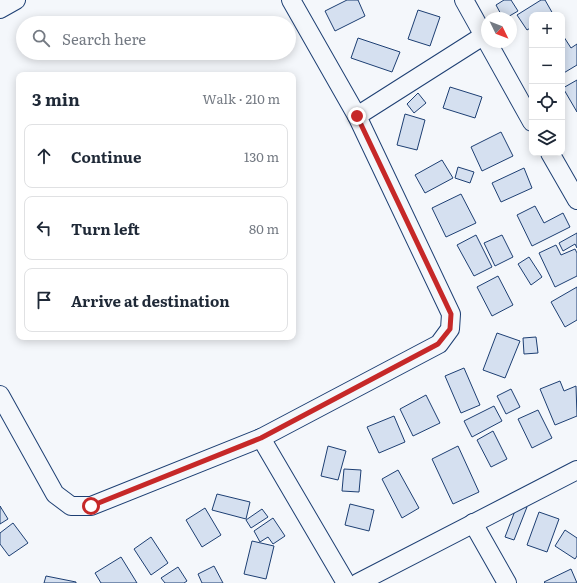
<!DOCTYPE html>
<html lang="en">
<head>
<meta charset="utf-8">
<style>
	body { margin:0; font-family:Literata,serif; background:#f2f2f3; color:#1f2937 }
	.controls { position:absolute; right:12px; top:12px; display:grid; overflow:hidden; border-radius:8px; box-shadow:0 2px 10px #0003 }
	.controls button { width:36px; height:36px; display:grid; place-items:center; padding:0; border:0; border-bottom:1px solid #e0e1e3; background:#fff; color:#1f2937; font:20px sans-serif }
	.compass { position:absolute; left:481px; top:12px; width:36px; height:36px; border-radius:50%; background:#fff; box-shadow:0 2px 10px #0003; rotate:133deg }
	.stop { position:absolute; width:12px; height:12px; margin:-9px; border:3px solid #c62828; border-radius:50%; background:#fff }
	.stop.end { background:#c62828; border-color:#fff; box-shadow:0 1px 4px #0008 }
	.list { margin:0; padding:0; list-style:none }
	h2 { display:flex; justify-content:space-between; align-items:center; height:52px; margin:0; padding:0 16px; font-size:17px }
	h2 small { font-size:13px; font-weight:400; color:#747a83 }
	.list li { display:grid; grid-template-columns:26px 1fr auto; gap:12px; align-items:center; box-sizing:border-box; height:64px; margin:0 8px 8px; padding:0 8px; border:1px solid #e0e1e3; border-radius:8px }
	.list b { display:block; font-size:15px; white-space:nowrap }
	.list em { font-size:13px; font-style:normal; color:#747a83 }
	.icon { flex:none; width:22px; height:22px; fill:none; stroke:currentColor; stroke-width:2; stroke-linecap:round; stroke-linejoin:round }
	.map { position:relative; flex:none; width:577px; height:583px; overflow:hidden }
	.search { position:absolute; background:#fff; box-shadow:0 2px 10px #0003; left:16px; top:16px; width:280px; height:44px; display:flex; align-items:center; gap:10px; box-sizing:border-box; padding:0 14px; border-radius:22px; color:#747a83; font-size:15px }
	.panel { position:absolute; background:#fff; box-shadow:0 2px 10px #0003; left:16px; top:72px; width:280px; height:268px; border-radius:8px }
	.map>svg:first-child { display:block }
</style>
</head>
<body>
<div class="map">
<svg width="577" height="583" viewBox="0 0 577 583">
	<rect width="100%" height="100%" fill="#f4f7fb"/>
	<g fill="#d5e0f0" stroke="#1d3f73">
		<path d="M347,0H358L365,16L335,31L325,11Z"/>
		<path d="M504,0H511L518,11L506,18H503L496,5Z"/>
		<path d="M541,0H545L553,14L532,15V27L527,30L517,15Z"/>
		<path d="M418,10L440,17L430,46L408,39Z"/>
		<path d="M562,34L571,48L577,44V65L562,74Z"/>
		<path d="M358,38L400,52L392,72L351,58Z"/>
		<path d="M577,80V112L563,88Z"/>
		<path d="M450,87L482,97L475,118L443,108Z"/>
		<path d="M418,93L426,103L414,113L407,104Z"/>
		<path d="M405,114L425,120L417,150L397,145Z"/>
		<path d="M501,132L513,156L482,171L471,147Z"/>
		<path d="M442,160L453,178L425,193L415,175Z"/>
		<path d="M458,167L474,172L470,183L455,178Z"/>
		<path d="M524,168L532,188L501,202L492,183Z"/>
		<path d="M461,194L476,223L446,237L432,208Z"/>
		<path d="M535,206L544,223L563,213L570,227L532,246L517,215Z"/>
		<path d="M577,233V248L575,244L563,251L559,243Z"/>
		<path d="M476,235L492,267L474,276L457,245Z"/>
		<path d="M502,235L513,257L495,266L484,243Z"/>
		<path d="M556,245L561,255L575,249L577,253V276L555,287L539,253Z"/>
		<path d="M529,257L542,277L531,285L518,264Z"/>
		<path d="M498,276L513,305L492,316L477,287Z"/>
		<path d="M577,287V320L565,327L551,302Z"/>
		<path d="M497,333L520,341L505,378L483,370Z"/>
		<path d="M536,337L538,353L524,354L523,338Z"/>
		<path d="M464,368L480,405L461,413L445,376Z"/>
		<path d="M560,381L564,391L576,386L577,416L555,425L540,389Z"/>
		<path d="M511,389L520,407L506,414L497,396Z"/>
		<path d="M426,395L440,423L413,436L400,409Z"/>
		<path d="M494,406L502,421L472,437L464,421Z"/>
		<path d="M538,410L552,438L532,448L518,419Z"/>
		<path d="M394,416L405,442L379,453L367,427Z"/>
		<path d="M493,431L507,459L491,467L477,440Z"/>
		<path d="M328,446L346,451L338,480L321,476Z"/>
		<path d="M458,446L479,492L453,504L432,459Z"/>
		<path d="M344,469L361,470L359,492L342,491Z"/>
		<path d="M398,470L419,508L402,518L382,479Z"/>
		<path d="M217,494L250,502L246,519L212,510Z"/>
		<path d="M518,503L527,507L514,540L505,537Z"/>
		<path d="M350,504L374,510L369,531L345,525Z"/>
		<path d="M0,506L8,519L0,524Z"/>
		<path d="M205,508L221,535L202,547L186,520Z"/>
		<path d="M262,509L268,517L251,528L246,520Z"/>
		<path d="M539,512L559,519L547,552L527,545Z"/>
		<path d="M273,518L285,536L273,544L268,537L260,542L254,531Z"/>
		<path d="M13,523L28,543L9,556L0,544V533Z"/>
		<path d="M565,530L577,538V556L575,559L555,546Z"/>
		<path d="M151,537L168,563L151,575L134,549Z"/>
		<path d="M252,541L274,546L266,579L244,574Z"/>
		<path d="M121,557L137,583H101L95,573Z"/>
		<path d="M214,566L223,583H202L198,574Z"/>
		<path d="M178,567L187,581L184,583H165L161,578Z"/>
		<path d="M571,569L577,583H545L544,582Z"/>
		<path d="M46,576L76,582V583H44Z"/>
	</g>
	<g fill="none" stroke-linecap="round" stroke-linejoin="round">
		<defs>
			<g id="street">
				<path d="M464,0L532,122"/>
				<path d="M0,9L16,0"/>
				<path d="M357,116L483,36"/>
				<path d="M550,153L577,200"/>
				<path d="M0,395L55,494L71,506H91L261,438L439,344L450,329L451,314L357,116L291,0"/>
				<path d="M261,438L346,583"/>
				<path d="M473,523L507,583"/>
				<path d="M358,583L577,470"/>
			</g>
		</defs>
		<use href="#street" stroke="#1d3f73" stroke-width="20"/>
		<use href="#street" stroke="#f4f7fb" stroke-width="18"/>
	</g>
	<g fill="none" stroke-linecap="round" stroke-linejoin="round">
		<path stroke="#c62828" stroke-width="5" d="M91,506L261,438L438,344L450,329L451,314L357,116"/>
	</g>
</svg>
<div class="controls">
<button>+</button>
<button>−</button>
<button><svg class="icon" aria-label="locate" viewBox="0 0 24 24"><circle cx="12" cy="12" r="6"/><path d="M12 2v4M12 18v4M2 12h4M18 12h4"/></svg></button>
<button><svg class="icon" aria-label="layers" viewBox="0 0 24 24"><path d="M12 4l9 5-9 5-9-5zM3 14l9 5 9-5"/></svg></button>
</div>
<svg class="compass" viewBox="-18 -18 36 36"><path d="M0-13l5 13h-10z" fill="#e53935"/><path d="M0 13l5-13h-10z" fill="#747a83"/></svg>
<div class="stop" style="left:91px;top:506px"></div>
<div class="stop end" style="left:357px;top:116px"></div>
<div class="search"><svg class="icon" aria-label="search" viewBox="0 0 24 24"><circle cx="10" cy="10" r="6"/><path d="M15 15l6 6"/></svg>Search here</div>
<section class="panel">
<h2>3 min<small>Walk · 210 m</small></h2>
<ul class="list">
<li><svg class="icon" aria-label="ahead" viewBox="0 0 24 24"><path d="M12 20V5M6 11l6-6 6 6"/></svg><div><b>Continue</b></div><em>130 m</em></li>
<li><svg class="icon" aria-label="left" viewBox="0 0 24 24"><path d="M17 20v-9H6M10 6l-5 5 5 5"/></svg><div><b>Turn left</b></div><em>80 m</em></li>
<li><svg class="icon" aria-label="arrive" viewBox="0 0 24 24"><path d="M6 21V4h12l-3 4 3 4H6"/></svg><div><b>Arrive at destination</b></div></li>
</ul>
</section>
</div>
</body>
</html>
